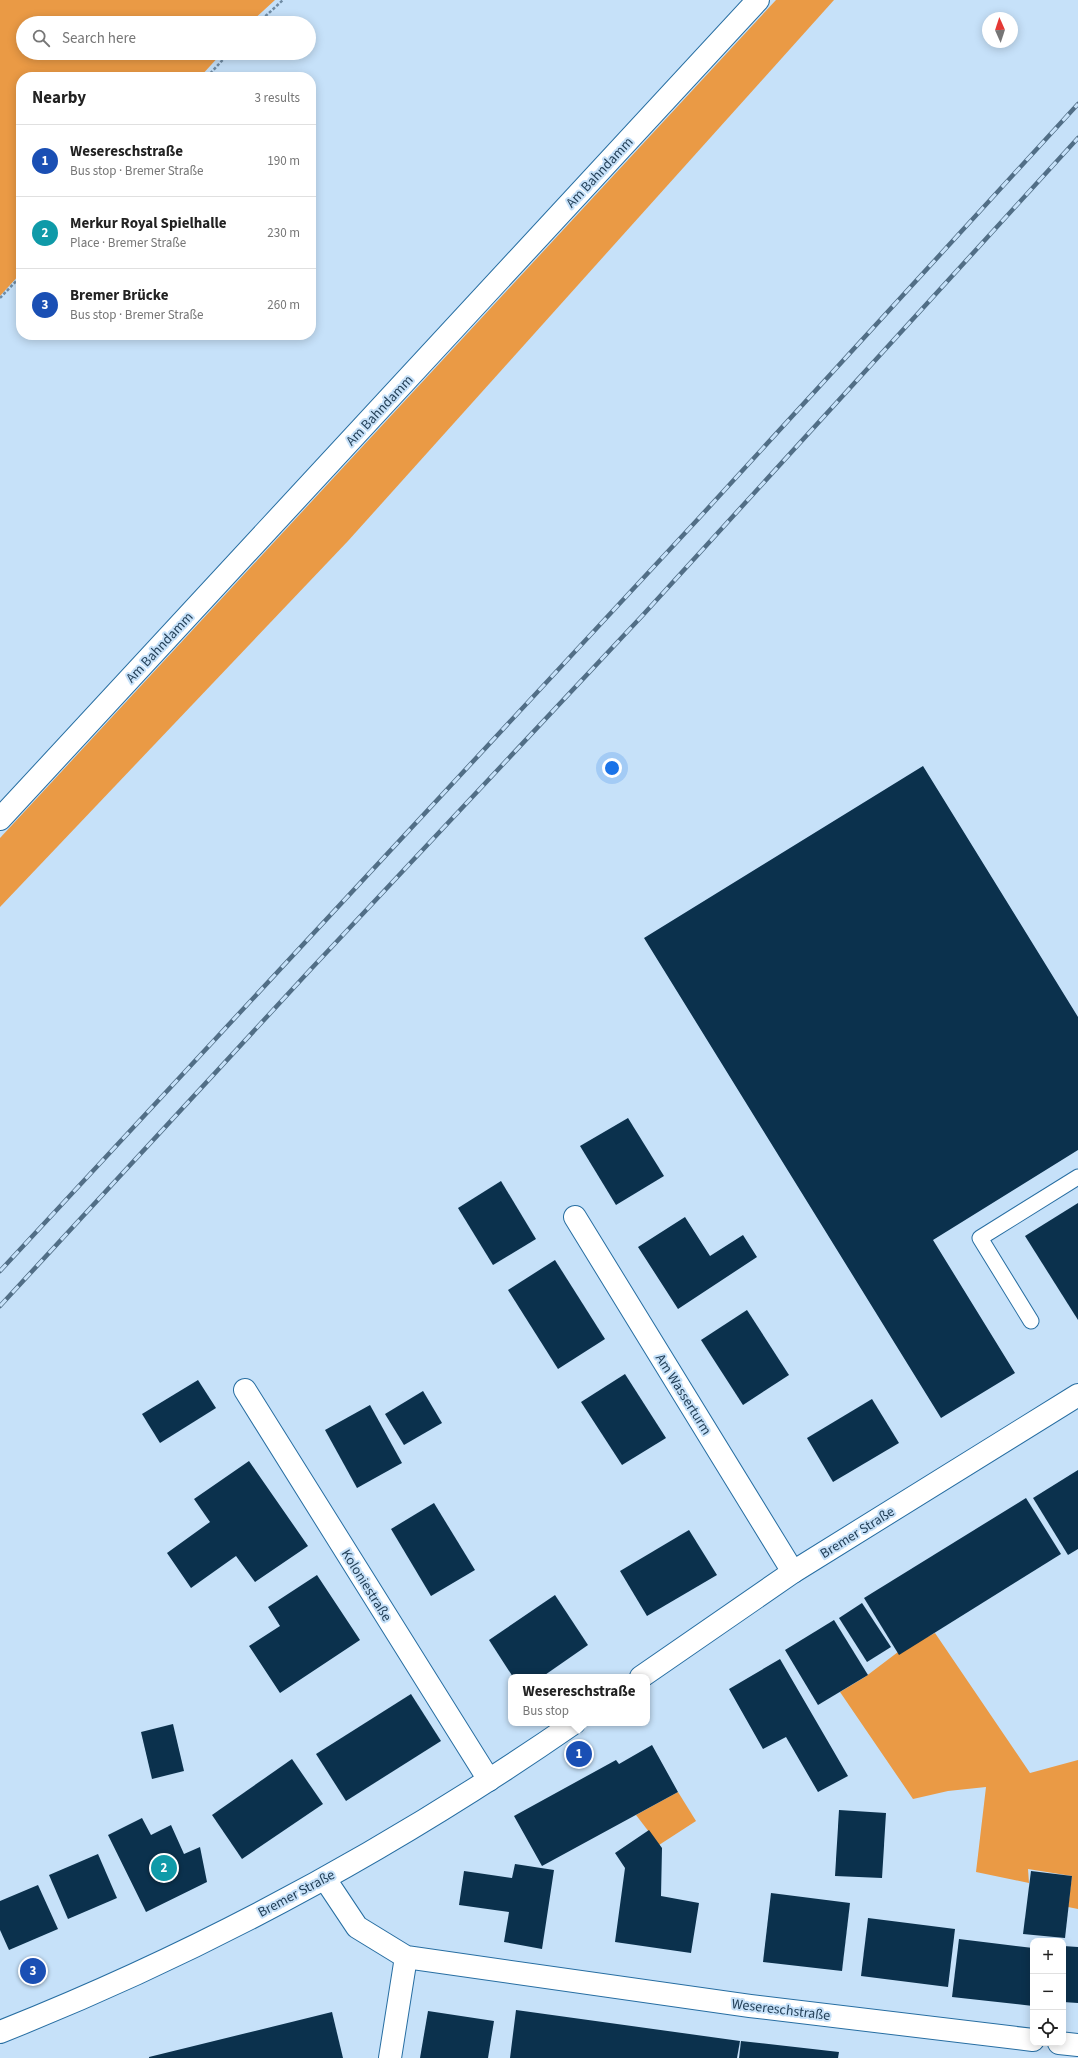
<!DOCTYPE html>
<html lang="en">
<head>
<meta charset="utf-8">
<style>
	body { margin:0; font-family:"Source Sans 3",sans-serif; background:#f6f6f6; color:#222 }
	.controls { position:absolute; right:12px; bottom:12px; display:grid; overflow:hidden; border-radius:8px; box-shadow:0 2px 10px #0003 }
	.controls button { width:36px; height:36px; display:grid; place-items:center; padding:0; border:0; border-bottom:1px solid #e0e0e0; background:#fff; color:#222; font:20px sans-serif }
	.compass { position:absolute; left:982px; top:12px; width:36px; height:36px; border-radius:50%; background:#fff; box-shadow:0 2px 10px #0003; rotate:357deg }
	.you { position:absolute; left:612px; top:768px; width:14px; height:14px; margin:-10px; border:3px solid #fff; border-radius:50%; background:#1a73e8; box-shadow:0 0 0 6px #1a73e833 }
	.badge { display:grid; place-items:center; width:26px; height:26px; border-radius:50%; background:#ea580c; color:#fff; font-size:13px; font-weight:700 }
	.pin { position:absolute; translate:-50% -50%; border:2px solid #fff; box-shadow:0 1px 4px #0006 }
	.popup { position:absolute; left:508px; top:1674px; width:142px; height:52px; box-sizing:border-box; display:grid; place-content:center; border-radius:8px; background:#fff; filter:drop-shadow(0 1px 3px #0005); font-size:13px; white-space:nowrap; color:#767676 }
	.popup b { font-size:15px; color:#222 }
	.popup::after { content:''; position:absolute; left:50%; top:100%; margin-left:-8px; border:8px solid transparent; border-top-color:#fff }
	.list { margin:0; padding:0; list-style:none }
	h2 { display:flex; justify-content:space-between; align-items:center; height:52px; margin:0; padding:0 16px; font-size:17px }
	h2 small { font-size:13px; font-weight:400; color:#767676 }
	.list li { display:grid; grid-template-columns:26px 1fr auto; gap:12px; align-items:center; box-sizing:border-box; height:72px; padding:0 16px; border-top:1px solid #e0e0e0 }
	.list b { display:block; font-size:15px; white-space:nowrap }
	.list p { margin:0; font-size:13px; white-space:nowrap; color:#767676 }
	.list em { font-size:13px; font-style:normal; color:#767676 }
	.icon { flex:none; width:22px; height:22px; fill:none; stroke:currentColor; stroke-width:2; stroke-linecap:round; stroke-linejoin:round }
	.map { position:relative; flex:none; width:1078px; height:2058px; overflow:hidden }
	.search { position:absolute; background:#fff; box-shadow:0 2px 10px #0003; left:16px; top:16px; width:300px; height:44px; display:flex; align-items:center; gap:10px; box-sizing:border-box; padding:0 14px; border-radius:22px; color:#767676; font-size:15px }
	.panel { position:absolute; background:#fff; box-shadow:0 2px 10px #0003; left:16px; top:72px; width:300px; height:268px; border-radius:16px }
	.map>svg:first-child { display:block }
</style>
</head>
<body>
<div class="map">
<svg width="1078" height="2058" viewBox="0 0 1078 2058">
	<rect width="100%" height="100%" fill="#c6e1f9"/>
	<g fill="#ea9a45">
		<path d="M0,0H275L250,23H23V53H222L200,77H21V273L0,296Z"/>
		<path d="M776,0H834L348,541L0,907V838Z"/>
		<path d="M935,1633L1030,1773L1078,1760V1909L1068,1907L1072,1876L1028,1869L1029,1883L976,1872L986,1787L948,1791L913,1799L840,1692L865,1677L898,1652Z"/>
		<path d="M678,1792L696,1821L659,1845L636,1815Z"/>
	</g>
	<g fill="#0b314d">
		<path d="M923,766L1078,1017V1150L933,1240L1015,1373L941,1418L644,938Z"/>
		<path d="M628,1118L664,1176L616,1205L580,1146Z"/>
		<path d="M501,1181L536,1239L493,1265L458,1208Z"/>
		<path d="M1078,1203V1320L1025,1236Z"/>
		<path d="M685,1217L710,1256L743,1235L757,1257L678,1309L638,1247Z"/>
		<path d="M555,1260L605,1339L558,1369L508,1290Z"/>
		<path d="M747,1310L789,1375L743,1405L701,1340Z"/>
		<path d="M625,1374L666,1438L622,1465L581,1402Z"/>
		<path d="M198,1380L216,1408L160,1443L142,1414Z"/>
		<path d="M423,1391L442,1423L404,1445L385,1414Z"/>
		<path d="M872,1399L899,1443L833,1482L807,1438Z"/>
		<path d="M370,1405L402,1463L357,1488L325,1430Z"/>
		<path d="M249,1461L308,1546L255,1582L236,1556L191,1588L167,1553L210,1522L194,1499Z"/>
		<path d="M1078,1470V1549L1068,1555L1033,1498Z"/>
		<path d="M1026,1498L1061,1554L899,1655L864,1598Z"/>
		<path d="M434,1503L475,1570L431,1596L391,1529Z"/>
		<path d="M689,1530L717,1575L647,1616L620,1571Z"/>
		<path d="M317,1575L360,1640L280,1693L249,1646L280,1626L268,1607Z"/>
		<path d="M555,1595L588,1645L542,1677H513L489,1640Z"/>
		<path d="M862,1603L891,1647L867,1662L839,1618Z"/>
		<path d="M834,1620L868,1675L818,1705L785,1650Z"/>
		<path d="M780,1659L848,1776L818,1792L786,1737L763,1749L729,1689Z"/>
		<path d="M411,1694L441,1741L346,1801L316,1754Z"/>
		<path d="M173,1724L184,1771L152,1779L141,1732Z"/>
		<path d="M652,1745L678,1792L542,1866L514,1816L616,1760L619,1764Z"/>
		<path d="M292,1759L323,1804L242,1859L212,1815Z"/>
		<path d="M839,1810L886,1813L882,1878L835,1876Z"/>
		<path d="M142,1818L151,1835L171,1825L184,1854L200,1847L207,1882L146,1912L108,1835Z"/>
		<path d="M649,1830L662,1848L661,1896L699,1903L691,1953L615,1942L625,1868L615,1853Z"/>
		<path d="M98,1854L117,1898L68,1919L49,1875Z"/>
		<path d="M515,1864L554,1870L542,1949L504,1942L509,1912L459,1905L464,1871L512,1878Z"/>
		<path d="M1031,1871L1072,1876L1065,1938L1023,1934Z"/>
		<path d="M38,1885L58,1929L9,1950L0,1930V1901Z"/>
		<path d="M771,1893L850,1903L842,1971L763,1962Z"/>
		<path d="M868,1918L955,1929L948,1987L861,1976Z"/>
		<path d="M959,1939L1033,1948V2006L952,1997Z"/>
		<path d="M1063,1946L1078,1947V2003L1063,2002Z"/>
		<path d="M516,2010L740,2041L737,2058H510Z"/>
		<path d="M428,2011L494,2021L488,2058H420Z"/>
		<path d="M332,2012L343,2058H149V2057Z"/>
		<path d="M741,2041L839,2052L838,2058H739Z"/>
	</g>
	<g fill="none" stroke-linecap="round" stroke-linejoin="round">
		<defs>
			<path id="lane" d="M1031,1321L980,1238L1078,1177"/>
			<g id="street">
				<path d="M0,819L758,0"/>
				<path d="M575,1217L793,1572"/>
				<path d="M245,1390L489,1780"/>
				<path d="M325,1879L357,1927L406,1957L750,2006L1033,2040"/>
				<path d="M1059,2043L1078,2045"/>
				<path d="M390,2058L406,1957"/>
			</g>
			<g id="secondary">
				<path d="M641,1677L793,1572L1078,1395"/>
				<path d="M0,2032C202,1952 395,1847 574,1723"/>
			</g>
		</defs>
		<use href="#lane" stroke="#276ea2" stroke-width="17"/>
		<use href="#street" stroke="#276ea2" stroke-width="24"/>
		<use href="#secondary" stroke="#276ea2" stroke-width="24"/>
		<g stroke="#6f8ba3" stroke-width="2.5" stroke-dasharray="3 2" stroke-linecap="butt">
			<path d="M258,23L283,0"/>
			<path d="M207,77L229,53"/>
			<path d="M0,298L21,276"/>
		</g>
		<use href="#lane" stroke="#fff" stroke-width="15"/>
		<use href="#street" stroke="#fff" stroke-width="22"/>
		<use href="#secondary" stroke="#fff" stroke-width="22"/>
		<defs>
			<g id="rail">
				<path d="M0,1271L699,518L1078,104"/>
				<path d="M0,1306L311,969L642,616L1078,138"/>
			</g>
		</defs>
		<use href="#rail" stroke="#516e86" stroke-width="4.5"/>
		<use href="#rail" stroke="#c6e1f9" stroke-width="3" stroke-dasharray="9" stroke-linecap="butt"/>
	</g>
	<g text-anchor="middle" stroke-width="4" stroke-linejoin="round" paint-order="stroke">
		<g font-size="14" fill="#223f57" stroke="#c6e1f9">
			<text transform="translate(599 172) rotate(-47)" y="5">Am Bahndamm</text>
			<text transform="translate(379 410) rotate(-47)" y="5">Am Bahndamm</text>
			<text transform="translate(159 647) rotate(-47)" y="5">Am Bahndamm</text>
			<text transform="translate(684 1394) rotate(58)" y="5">Am Wasserturm</text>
			<text transform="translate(857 1532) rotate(-32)" y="5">Bremer Straße</text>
			<text transform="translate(367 1585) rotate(58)" y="5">Koloniestraße</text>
			<text transform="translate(296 1893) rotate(-28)" y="5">Bremer Straße</text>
			<text transform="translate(781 2009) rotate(7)" y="5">Wesereschstraße</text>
		</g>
	</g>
</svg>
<div class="controls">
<button>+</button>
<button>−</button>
<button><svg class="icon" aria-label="locate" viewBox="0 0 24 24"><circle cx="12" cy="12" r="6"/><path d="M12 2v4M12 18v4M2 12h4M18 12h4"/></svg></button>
</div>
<svg class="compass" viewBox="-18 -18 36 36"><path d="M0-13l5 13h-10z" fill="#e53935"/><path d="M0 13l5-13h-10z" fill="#767676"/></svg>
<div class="you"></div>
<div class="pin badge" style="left:579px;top:1754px;background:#1a4fb4">1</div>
<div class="popup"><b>Wesereschstraße</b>Bus stop</div>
<div class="pin badge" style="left:164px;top:1868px;background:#0f9aa8">2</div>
<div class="pin badge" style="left:33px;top:1971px;background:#1a4fb4">3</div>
<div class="search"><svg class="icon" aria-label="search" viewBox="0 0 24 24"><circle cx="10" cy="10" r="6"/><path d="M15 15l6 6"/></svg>Search here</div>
<section class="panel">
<h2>Nearby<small>3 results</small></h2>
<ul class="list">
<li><span class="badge" style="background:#1a4fb4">1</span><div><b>Wesereschstraße</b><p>Bus stop · Bremer Straße</p></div><em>190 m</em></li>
<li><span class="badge" style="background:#0f9aa8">2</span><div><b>Merkur Royal Spielhalle</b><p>Place · Bremer Straße</p></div><em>230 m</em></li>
<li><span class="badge" style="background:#1a4fb4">3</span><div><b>Bremer Brücke</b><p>Bus stop · Bremer Straße</p></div><em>260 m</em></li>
</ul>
</section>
</div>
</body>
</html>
